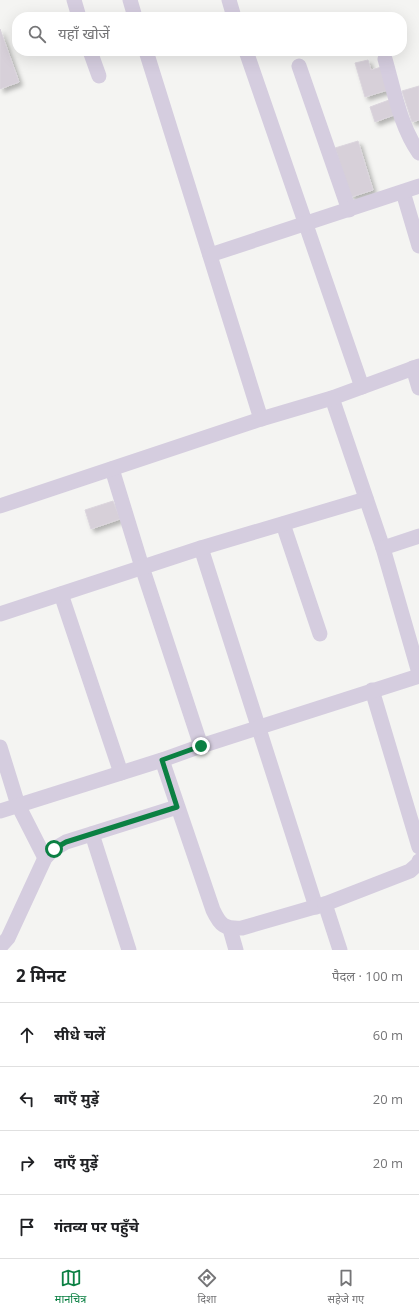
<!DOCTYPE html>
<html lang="hi">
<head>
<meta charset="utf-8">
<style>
	body { margin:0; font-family:"Open Sans","Noto Sans Devanagari",sans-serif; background:#f6f6f6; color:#202124 }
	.stop { position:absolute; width:12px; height:12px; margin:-9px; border:3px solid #0b8043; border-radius:50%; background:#fff }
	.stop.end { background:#0b8043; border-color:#fff; box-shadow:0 1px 4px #0008 }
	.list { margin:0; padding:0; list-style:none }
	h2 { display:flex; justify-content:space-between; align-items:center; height:52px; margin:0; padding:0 16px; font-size:17px }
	h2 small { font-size:13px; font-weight:400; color:#757577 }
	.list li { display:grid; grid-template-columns:26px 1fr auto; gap:12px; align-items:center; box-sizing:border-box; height:64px; padding:0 16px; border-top:1px solid #e0e0e0 }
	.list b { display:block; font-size:15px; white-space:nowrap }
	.list em { font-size:13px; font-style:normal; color:#757577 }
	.icon { flex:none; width:22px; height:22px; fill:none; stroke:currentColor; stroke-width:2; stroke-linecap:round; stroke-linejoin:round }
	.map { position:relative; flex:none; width:419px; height:950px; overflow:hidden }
	.search { position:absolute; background:#fff; box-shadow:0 4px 16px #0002; left:12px; right:12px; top:12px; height:44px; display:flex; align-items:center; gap:10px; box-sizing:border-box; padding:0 14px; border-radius:16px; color:#757577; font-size:15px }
	.sheet { height:308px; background:#fff }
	nav { display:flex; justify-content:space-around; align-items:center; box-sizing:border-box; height:56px; border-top:1px solid #e0e0e0; background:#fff; font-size:11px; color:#757577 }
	nav a { display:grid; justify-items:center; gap:2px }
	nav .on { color:#0b8043 }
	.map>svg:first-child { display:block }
</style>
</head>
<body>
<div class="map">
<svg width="419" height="950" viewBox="0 0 419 950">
	<defs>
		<filter id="shadow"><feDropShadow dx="3.5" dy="3.5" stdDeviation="2" flood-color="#0004"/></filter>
	</defs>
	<rect width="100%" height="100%" fill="#f4f4f2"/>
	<g fill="#d7d0d9" stroke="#dbd5dd" filter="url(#shadow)">
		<path d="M0,29L19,82L0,89Z"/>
		<path d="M368,60L371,70L385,66L391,89L365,97L355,63Z"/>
		<path d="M419,86V120L412,122L402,91Z"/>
		<path d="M389,100L394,115L375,122L370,107Z"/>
		<path d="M358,141L373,190L351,197L335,148Z"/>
		<path d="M113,501L120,519L91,529L85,510Z"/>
	</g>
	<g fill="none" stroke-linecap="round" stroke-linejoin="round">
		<g stroke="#d5cddf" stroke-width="15">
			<path d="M74,0L79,17"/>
			<path d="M130,0L135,17"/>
			<path d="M229,0L234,17"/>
			<path d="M90,51L99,76"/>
			<path d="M146,51L261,419"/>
			<path d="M246,51L362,387"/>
			<path d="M385,59C394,90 400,126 419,153"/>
			<path d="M299,66L349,210"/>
			<path d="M403,192L419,246"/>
			<path d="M210,255L419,186"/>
			<path d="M413,368L419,388"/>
			<path d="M332,398L383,548L419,673"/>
			<path d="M112,469L142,567L201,746"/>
			<path d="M0,506L261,419L332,398L419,366"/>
			<path d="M283,524L320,634"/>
			<path d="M201,548L316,907"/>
			<path d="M383,548L419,536"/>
			<path d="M61,594L121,773"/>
			<path d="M0,614L201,548L366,499"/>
			<path d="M372,690L419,847"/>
			<path d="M0,747L18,805L45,858"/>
			<path d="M162,760L213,910C220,925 224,929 242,928L325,904L410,871L418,864L419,861"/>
			<path d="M0,811L162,760L201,746L419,676"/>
			<path d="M92,834L129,950"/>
			<path d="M325,904L340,950"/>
			<path d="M230,929L236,950"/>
			<path d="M0,947L8,938L45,858L54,849L66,842L177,807"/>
		</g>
	</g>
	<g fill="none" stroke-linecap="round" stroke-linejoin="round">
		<path stroke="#0b8043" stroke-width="5" d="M54,849L66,842L177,807L162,760L201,746"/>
	</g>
</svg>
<div class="stop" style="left:54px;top:849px"></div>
<div class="stop end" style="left:201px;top:746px"></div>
<div class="search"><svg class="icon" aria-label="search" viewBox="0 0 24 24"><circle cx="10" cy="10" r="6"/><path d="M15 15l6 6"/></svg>यहाँ खोजें</div>
</div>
<section class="sheet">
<h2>2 मिनट<small>पैदल · 100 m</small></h2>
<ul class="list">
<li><svg class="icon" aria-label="ahead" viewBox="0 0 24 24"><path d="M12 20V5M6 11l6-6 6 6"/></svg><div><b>सीधे चलें</b></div><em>60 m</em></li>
<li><svg class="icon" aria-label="left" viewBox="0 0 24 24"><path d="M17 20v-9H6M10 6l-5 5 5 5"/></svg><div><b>बाएँ मुड़ें</b></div><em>20 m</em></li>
<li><svg class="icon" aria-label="right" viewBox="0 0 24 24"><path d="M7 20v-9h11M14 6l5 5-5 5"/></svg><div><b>दाएँ मुड़ें</b></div><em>20 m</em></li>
<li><svg class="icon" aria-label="arrive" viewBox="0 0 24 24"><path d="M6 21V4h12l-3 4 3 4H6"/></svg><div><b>गंतव्य पर पहुँचे</b></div></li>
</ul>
</section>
<nav>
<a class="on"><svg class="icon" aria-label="map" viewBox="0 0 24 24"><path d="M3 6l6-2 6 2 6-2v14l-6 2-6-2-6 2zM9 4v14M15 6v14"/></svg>मानचित्र</a>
<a><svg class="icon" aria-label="directions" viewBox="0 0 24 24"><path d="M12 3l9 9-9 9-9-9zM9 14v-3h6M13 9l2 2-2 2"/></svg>दिशा</a>
<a><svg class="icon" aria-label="saved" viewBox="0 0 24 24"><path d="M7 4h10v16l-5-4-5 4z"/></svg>सहेजे गए</a>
</nav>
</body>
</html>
